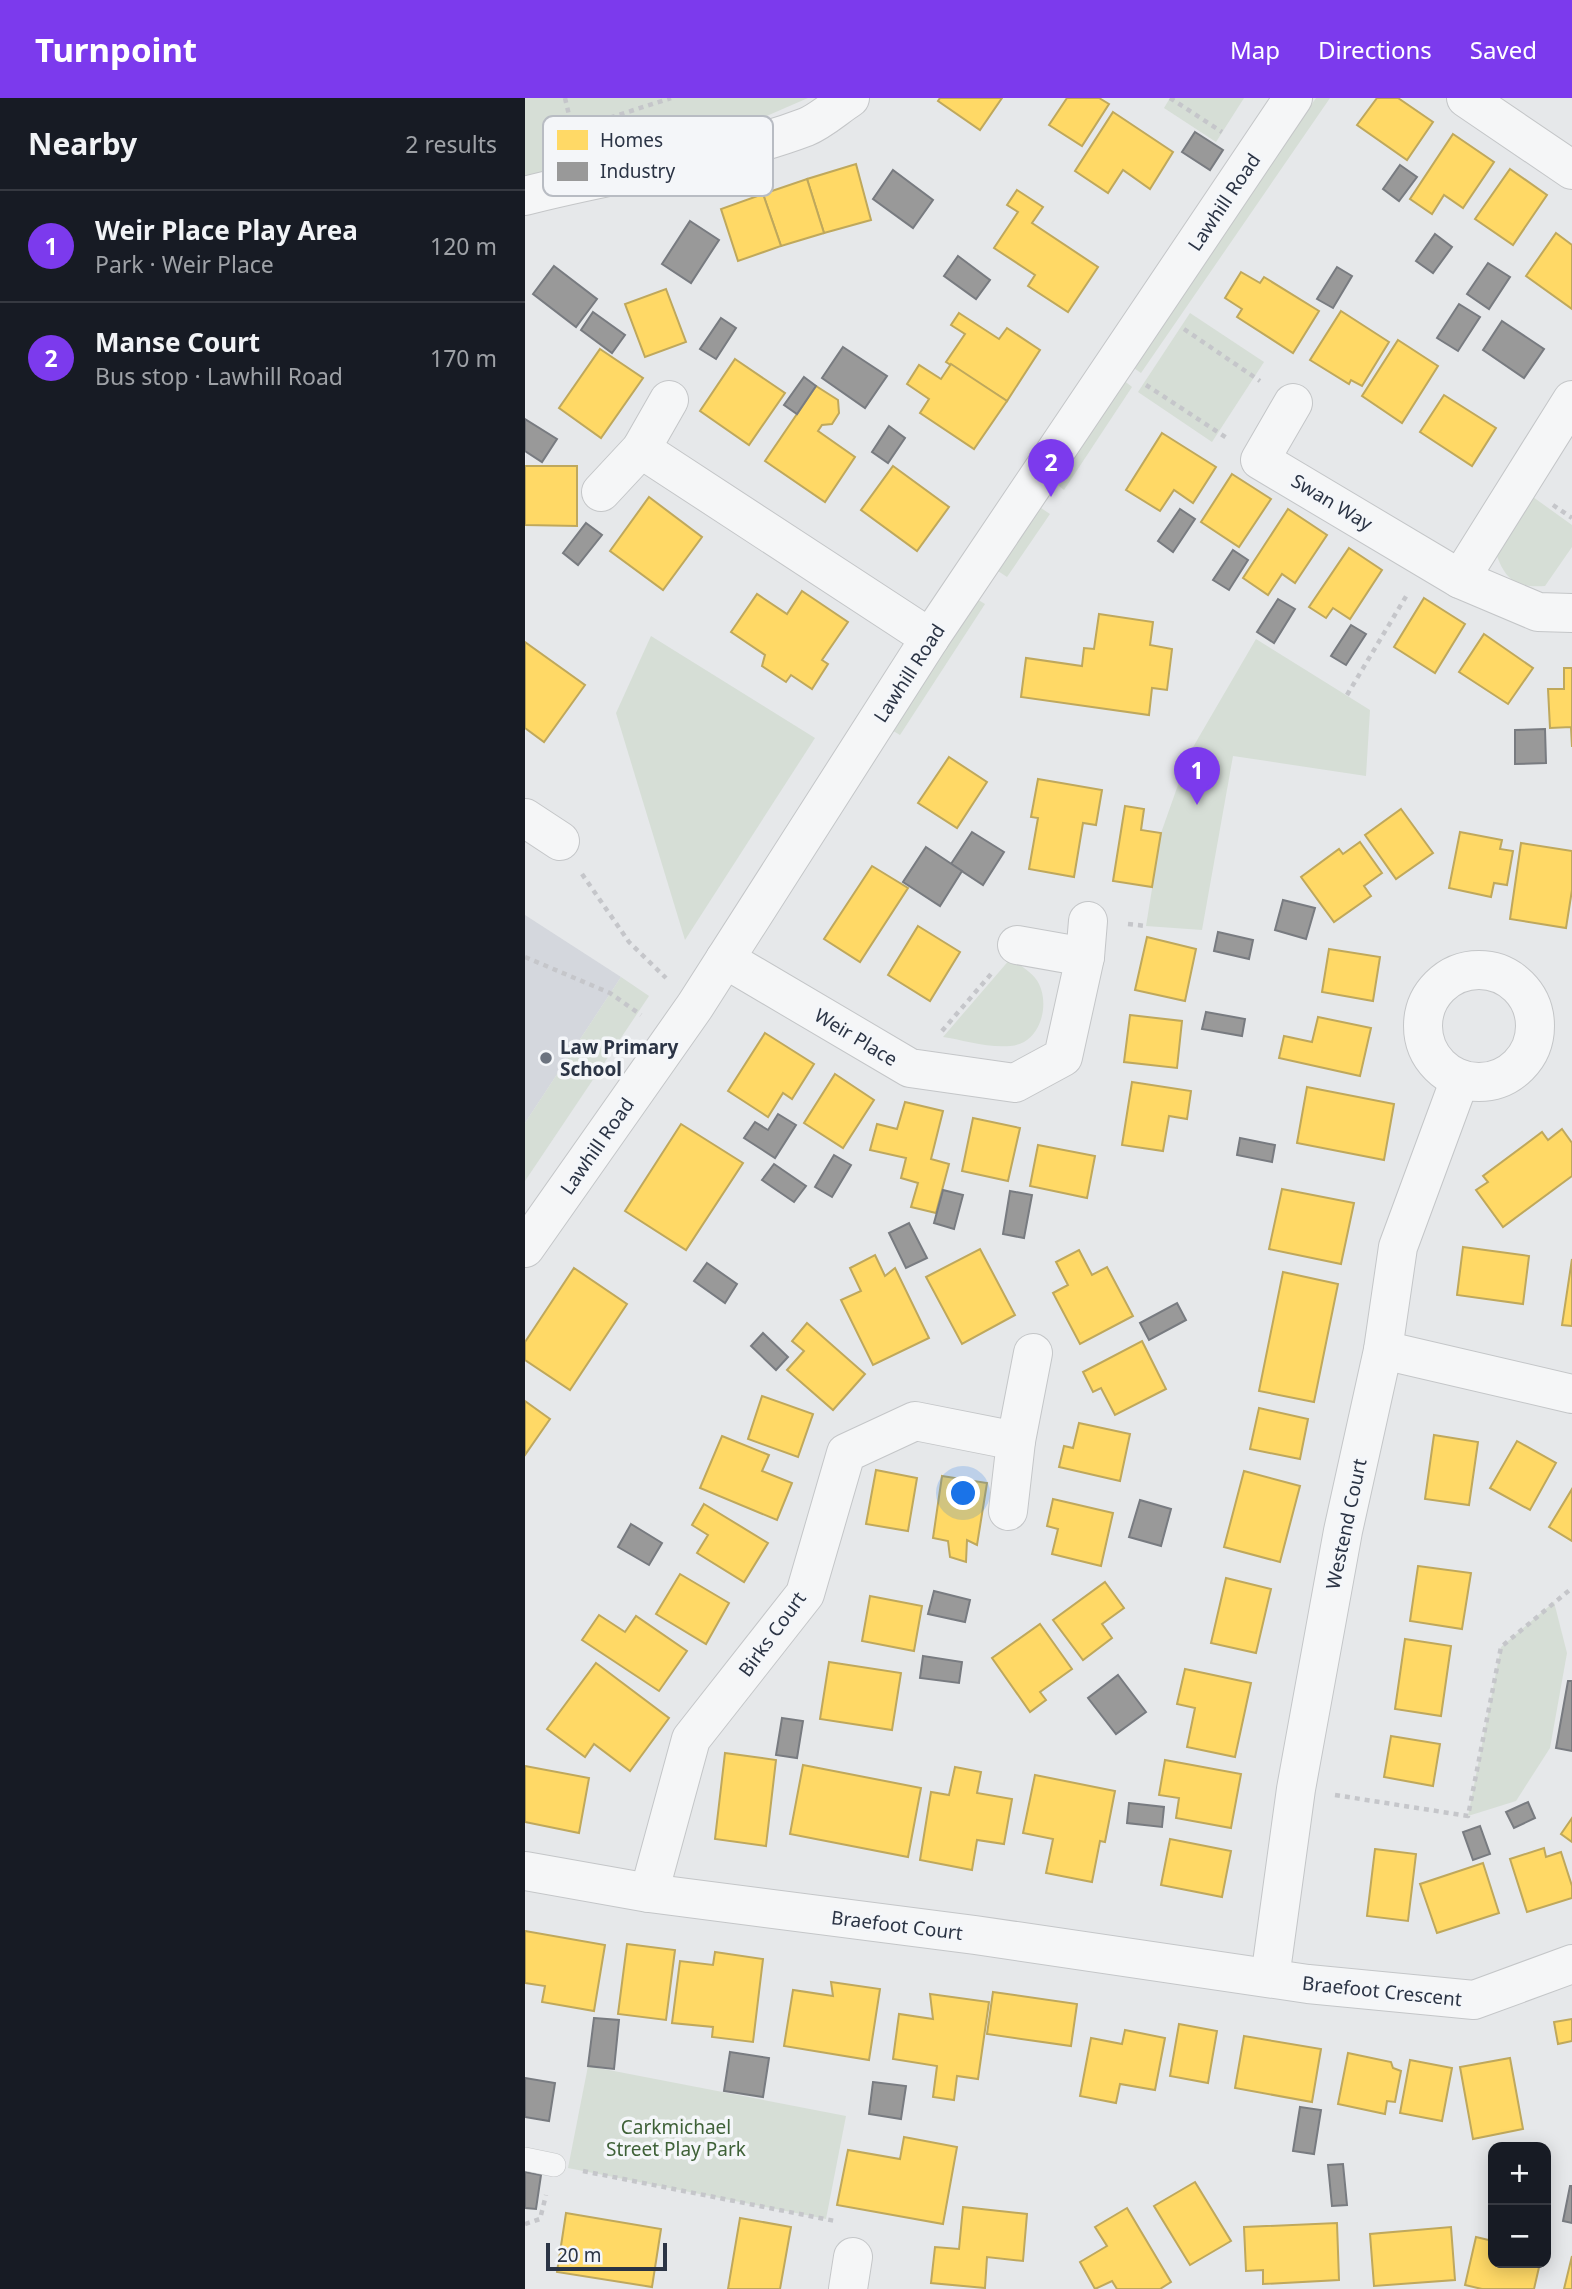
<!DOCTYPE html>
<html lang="en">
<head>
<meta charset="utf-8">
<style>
	body { margin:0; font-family:"Noto Sans",sans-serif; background:#20242c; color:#f1f3f6 }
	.controls { position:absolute; right:21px; bottom:21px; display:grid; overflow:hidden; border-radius:14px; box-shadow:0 4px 18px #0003 }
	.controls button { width:63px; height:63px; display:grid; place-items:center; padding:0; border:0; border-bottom:2px solid #363941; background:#171b24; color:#f1f3f6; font:35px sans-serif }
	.scale { position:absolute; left:21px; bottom:18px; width:121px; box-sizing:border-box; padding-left:7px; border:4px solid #2b3445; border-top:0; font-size:19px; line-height:24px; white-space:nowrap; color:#2b3445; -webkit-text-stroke:5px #f4f6f9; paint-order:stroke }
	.you { position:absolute; left:439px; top:1396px; width:24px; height:24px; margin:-18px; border:5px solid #fff; border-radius:50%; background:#1a73e8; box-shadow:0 0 0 10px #1a73e833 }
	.badge { display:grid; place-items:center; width:46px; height:46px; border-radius:50%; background:#7c3aed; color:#fff; font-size:23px; font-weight:700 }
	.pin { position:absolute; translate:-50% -58px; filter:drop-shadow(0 2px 4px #0008) }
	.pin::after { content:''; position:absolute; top:37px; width:24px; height:21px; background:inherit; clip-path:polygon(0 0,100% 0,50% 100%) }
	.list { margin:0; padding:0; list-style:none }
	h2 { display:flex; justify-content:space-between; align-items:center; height:91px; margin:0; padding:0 28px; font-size:30px }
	h2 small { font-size:23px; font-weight:400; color:#9ea1a6 }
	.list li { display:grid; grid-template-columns:46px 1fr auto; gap:21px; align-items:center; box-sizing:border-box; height:112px; padding:0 28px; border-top:2px solid #363941 }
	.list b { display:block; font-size:26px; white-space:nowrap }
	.list p { margin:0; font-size:23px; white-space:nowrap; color:#9ea1a6 }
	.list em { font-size:23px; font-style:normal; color:#9ea1a6 }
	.map { position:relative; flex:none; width:1047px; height:2191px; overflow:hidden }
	header { display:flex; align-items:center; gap:42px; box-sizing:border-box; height:98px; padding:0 35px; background:#7c3aed; color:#fff }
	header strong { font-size:33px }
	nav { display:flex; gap:38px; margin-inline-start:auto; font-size:24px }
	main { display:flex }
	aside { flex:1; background:#171b24 }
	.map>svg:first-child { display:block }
</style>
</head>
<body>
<header>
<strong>Turnpoint</strong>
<nav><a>Map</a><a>Directions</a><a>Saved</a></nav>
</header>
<main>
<aside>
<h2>Nearby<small>2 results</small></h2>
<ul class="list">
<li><span class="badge">1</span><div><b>Weir Place Play Area</b><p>Park · Weir Place</p></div><em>120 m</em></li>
<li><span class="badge">2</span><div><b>Manse Court</b><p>Bus stop · Lawhill Road</p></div><em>170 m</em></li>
</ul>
</aside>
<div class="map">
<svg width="1047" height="2191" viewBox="0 0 1047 2191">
	<rect width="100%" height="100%" fill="#e6e8ea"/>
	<path fill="#d4d7dd" d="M0,817L96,879L0,1025Z"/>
	<g fill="#d6ded6">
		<path d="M0,0H283L230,23L0,80Z"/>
		<path d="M645,0H719L691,44L639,10Z"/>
		<path d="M791,0H805L616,275L606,268Z"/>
		<path d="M665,215L739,264L687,344L613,294Z"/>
		<path d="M597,281L607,289L539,392L528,383Z"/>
		<path d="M1008,399L1047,427V449L1020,488C991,490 980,482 971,455Z"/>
		<path d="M513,408L525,416L482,479L470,471Z"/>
		<path d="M450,500L460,506L375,637L365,631Z"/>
		<path d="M126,538L290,640L160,842L91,615Z"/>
		<path d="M731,541L845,612L841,678L708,658L677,832L621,828L636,735L664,656Z"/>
		<path d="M486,860C494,867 510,876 514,886C523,904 518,933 499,944C478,955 440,942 418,939Z"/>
		<path d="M96,879L124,898L0,1083V1025Z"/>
		<path d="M1029,1504L1042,1555L1025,1650L991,1703L943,1718L976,1549Z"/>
		<path d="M63,1968L321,2018L301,2121L43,2070Z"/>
	</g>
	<g fill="#ffd966" stroke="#bfa85c" stroke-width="2">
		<path d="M415,0H477L455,32L413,3Z"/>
		<path d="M542,0H574L584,6L557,48L524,27Z"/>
		<path d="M852,0H873L908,24L882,62L832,27Z"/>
		<path d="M588,14L648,54L625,91L598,72L583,95L550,73Z"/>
		<path d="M928,36L969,64L938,110L919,97L907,116L885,101Z"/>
		<path d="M331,66L346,122L299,135L282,81Z"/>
		<path d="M985,71L1022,97L988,147L950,121Z"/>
		<path d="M282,81L299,135L256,148L238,96Z"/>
		<path d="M492,92L518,109L507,125L573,169L543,214L503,188L510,177L469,150L493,114L482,107Z"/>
		<path d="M238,96L256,148L213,163L196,111Z"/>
		<path d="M1031,135L1047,147V211L1001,178Z"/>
		<path d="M716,174L735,185L739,179L794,213L768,255L712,219L717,211L700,200Z"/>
		<path d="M141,191L161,244L120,259L100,206Z"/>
		<path d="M816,213L864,244L837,288L826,282L824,286L785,262Z"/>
		<path d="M434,215L474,241L482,230L515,252L482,303L421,264L440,236L426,227Z"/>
		<path d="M873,242L913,268L877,325L837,298Z"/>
		<path d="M75,251L118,280L76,340L34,310Z"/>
		<path d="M210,261L260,295L224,347L175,313Z"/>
		<path d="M426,266L482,303L449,351L395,315L404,301L382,286L394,267L416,281Z"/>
		<path d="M291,288L313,302L314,315L307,326L297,327L293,333L330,359L300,404L240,363Z"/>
		<path d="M919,297L971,330L947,368L895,334Z"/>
		<path d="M637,335L691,369L668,405L649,392L635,413L601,392Z"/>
		<path d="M0,368H52V428L0,427Z"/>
		<path d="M368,368L424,409L392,453L336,412Z"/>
		<path d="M707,376L746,401L714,449L676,424Z"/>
		<path d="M124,399L177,439L138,492L85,453Z"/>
		<path d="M763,411L802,437L770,485L757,476L743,497L718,480Z"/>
		<path d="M824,450L857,472L825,521L808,510L801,520L784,509Z"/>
		<path d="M277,493L323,524L297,562L303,566L287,591L266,577L261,584L237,568L240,557L206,534L232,496L262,516Z"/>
		<path d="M899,500L940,526L910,575L869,549Z"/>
		<path d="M574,516L628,524L625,547L647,551L642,592L627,590L624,617L496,599L501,560L557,568L559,550L569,551Z"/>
		<path d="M959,536L1008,570L983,606L934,574Z"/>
		<path d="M0,544L60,587L19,644L0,630Z"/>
		<path d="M1039,570H1047V649L1046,629L1025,630L1023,591H1039Z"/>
		<path d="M424,659L462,684L432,730L393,705Z"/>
		<path d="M513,681L577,692L571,727L558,725L549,779L504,771L513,720L506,719Z"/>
		<path d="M600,708L619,711L616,732L636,735L627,789L588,783Z"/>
		<path d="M876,711L908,755L871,781L840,737Z"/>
		<path d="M935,734L977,742L975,751L988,753L982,787L969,785L966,799L924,790Z"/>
		<path d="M835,744L857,775L839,788L846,798L809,824L776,779L814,751L818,756Z"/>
		<path d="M996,745L1047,753V792L1041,830L985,821Z"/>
		<path d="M347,768L383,790L335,864L299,841Z"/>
		<path d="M393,828L435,854L405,903L363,877Z"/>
		<path d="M622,839L671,851L660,903L610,892Z"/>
		<path d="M804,851L855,859L848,903L797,894Z"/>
		<path d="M605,917L657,923L652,970L599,964Z"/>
		<path d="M793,919L846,930L835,978L754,960L759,938L787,944Z"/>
		<path d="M240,935L289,966L267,1001L258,995L243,1019L203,993Z"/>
		<path d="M310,976L349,1002L318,1050L279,1025Z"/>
		<path d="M607,984L666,993L662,1021L644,1018L638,1053L597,1047Z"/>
		<path d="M782,989L869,1006L859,1062L772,1045Z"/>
		<path d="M380,1004L418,1013L406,1061L424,1066L411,1115L386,1109L393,1085L376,1080L381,1060L345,1052L352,1026L372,1031Z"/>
		<path d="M448,1020L495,1030L483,1083L437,1073Z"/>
		<path d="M156,1026L218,1065L161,1152L100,1113Z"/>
		<path d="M1037,1031L1047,1045V1078L978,1129L951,1092L963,1084L958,1078L1017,1034L1023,1042Z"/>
		<path d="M513,1047L570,1058L562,1100L505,1088Z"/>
		<path d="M757,1091L829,1105L816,1166L744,1151Z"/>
		<path d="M938,1149L1004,1158L998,1206L932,1197Z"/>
		<path d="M455,1151L490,1217L437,1246L401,1179Z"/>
		<path d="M554,1152L567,1177L582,1169L608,1218L555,1246L528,1195L543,1187L531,1164Z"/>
		<path d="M350,1157L360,1178L370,1170L404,1240L348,1267L316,1202L336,1193L325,1170Z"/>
		<path d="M1047,1161V1228L1037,1227Z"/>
		<path d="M49,1170L102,1206L45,1292L0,1262V1244Z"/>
		<path d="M758,1174L813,1186L789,1304L734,1293Z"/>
		<path d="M282,1225L340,1276L308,1312L262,1272L279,1253L267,1243Z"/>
		<path d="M617,1243L641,1291L590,1317L576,1290L568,1294L558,1274Z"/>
		<path d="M237,1298L288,1316L273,1359L223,1341Z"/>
		<path d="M0,1303L25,1321L0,1357Z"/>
		<path d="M734,1310L783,1321L775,1361L725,1351Z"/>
		<path d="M554,1325L605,1336L595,1383L534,1369L539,1348L548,1350Z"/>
		<path d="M909,1337L953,1344L944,1407L900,1401Z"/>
		<path d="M197,1338L244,1357L237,1373L267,1385L252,1422L175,1390Z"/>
		<path d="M992,1343L1031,1365L1005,1412L965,1390Z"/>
		<path d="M351,1372L392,1380L383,1433L341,1426Z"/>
		<path d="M719,1373L775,1388L755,1464L699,1449Z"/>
		<path d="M417,1378L462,1385L452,1447L442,1442L441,1464L425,1459L423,1443L408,1440Z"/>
		<path d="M1047,1391V1443L1024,1429Z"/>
		<path d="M528,1401L588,1415L576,1468L527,1456L533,1431L522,1428Z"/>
		<path d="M179,1406L243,1445L219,1484L172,1455L183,1437L167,1427Z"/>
		<path d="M893,1468L946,1475L937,1531L885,1523Z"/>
		<path d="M155,1476L204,1505L181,1546L131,1516Z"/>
		<path d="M701,1480L746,1491L731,1555L686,1545Z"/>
		<path d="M580,1484L599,1510L577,1526L587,1540L558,1562L528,1522Z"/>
		<path d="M345,1498L397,1508L389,1553L337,1543Z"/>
		<path d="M74,1517L100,1534L111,1518L162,1553L134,1593L57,1542Z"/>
		<path d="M515,1526L547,1571L515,1594L521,1602L505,1614L467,1560Z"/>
		<path d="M880,1541L926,1548L916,1618L870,1611Z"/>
		<path d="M304,1564L376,1575L367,1632L295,1621Z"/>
		<path d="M71,1565L144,1620L105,1673L69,1646L60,1659L22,1631Z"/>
		<path d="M660,1571L726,1585L710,1659L662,1649L670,1610L652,1606Z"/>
		<path d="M866,1638L915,1646L908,1688L859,1679Z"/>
		<path d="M200,1655L251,1662L241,1748L190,1741Z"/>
		<path d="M640,1662L716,1676L706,1730L651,1720L654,1700L634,1697Z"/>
		<path d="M278,1667L396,1690L383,1759L265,1736Z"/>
		<path d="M0,1668L64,1680L54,1735L0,1724Z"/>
		<path d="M430,1669L456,1674L452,1695L487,1701L479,1746L452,1742L447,1772L395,1762L406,1694L424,1697Z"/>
		<path d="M510,1677L590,1693L580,1744L575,1743L567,1784L521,1775L528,1741L498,1735Z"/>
		<path d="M1047,1720V1744L1036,1736Z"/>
		<path d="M645,1741L706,1753L697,1799L636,1787Z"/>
		<path d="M1019,1750L1021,1759L1036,1754L1047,1788V1800L1002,1814L985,1761Z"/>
		<path d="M850,1751L891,1756L883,1823L842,1818Z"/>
		<path d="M958,1765L974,1815L912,1835L895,1786Z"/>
		<path d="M0,1833L80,1847L69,1913L17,1904L20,1888L0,1885Z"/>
		<path d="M102,1846L150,1852L141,1922L93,1916Z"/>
		<path d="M190,1854L238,1861L228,1944L187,1939L188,1929L147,1925L155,1863L188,1867Z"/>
		<path d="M306,1884L355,1891L344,1962L259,1948L268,1892L308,1898Z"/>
		<path d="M468,1894L552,1906L546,1948L462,1936Z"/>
		<path d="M405,1896L464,1904L453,1981L432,1978L429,2002L408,1999L412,1968L368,1961L374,1916L408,1921Z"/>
		<path d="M1047,1921V1943L1033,1946L1029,1924Z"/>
		<path d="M654,1926L692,1933L683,1985L645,1978Z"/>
		<path d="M600,1932L640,1940L630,1992L595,1986L591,2005L555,1998L566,1940L597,1946Z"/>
		<path d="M719,1938L796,1951L787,2004L710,1990Z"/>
		<path d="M823,1955L866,1964L868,1970L876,1973L870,2004L862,2003L860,2016L813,2006Z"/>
		<path d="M985,1960L998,2031L948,2041L935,1969Z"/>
		<path d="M885,1962L927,1970L917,2023L875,2015Z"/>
		<path d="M379,2039L432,2049L418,2126L312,2107L323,2052L375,2061Z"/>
		<path d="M670,2084L706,2143L665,2167L629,2108Z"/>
		<path d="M438,2109L502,2116L498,2163L462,2159L460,2190L406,2185L410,2149L434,2151Z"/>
		<path d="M602,2110L646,2184L635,2191H592L587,2183L570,2191L555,2164L582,2148L570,2129Z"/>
		<path d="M41,2115L136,2131L127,2189L32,2174Z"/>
		<path d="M215,2120L266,2129L255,2191H203Z"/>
		<path d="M812,2125L814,2182L738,2186V2172L721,2173L719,2129Z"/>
		<path d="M926,2129L930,2182L849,2188L845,2136Z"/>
		<path d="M951,2139L968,2143V2165H1015L1009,2191H957L940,2187Z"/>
		<path d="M1047,2158V2191H1039Z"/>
	</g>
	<g fill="#999" stroke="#787b80" stroke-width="2">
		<path d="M670,34L698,52L685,72L657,54Z"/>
		<path d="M875,67L892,79L874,103L858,91Z"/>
		<path d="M368,72L408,102L388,130L348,101Z"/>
		<path d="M165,123L194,142L166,185L137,166Z"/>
		<path d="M910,136L927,149L908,175L891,163Z"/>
		<path d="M433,158L465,182L451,201L419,178Z"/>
		<path d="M963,165L985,179L964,211L942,196Z"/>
		<path d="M29,168L72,201L51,229L8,196Z"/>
		<path d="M812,169L827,178L808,210L792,201Z"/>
		<path d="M934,206L955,219L933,253L912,240Z"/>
		<path d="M68,214L100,237L87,255L56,232Z"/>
		<path d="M196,220L211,230L191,261L175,251Z"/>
		<path d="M977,223L1019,251L999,280L958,252Z"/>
		<path d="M318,249L362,278L340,310L297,280Z"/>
		<path d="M279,279L291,288L272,316L259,307Z"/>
		<path d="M0,321L32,341L17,364L0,353Z"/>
		<path d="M364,328L380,340L363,365L347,354Z"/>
		<path d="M655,411L670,421L648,454L633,443Z"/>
		<path d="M61,425L77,437L53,467L38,455Z"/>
		<path d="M708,452L723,462L704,492L688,482Z"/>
		<path d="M753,501L770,511L749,545L732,534Z"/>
		<path d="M826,527L841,536L821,567L806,558Z"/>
		<path d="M1020,631L1021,665L990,666V632Z"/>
		<path d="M447,734L479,754L458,787L426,766Z"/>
		<path d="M401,749L437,773L415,808L378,784Z"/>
		<path d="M758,802L790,810L781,841L750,832Z"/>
		<path d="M693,834L728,842L724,861L689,853Z"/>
		<path d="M681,914L720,921L717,938L677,931Z"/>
		<path d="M253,1016L271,1027L250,1060L219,1040L230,1024L243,1032Z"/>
		<path d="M715,1040L750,1047L747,1064L712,1057Z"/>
		<path d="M309,1057L326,1067L307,1099L290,1089Z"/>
		<path d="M249,1066L281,1088L269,1104L237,1082Z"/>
		<path d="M418,1092L438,1097L429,1131L409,1125Z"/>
		<path d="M485,1093L507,1097L499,1140L478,1136Z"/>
		<path d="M384,1125L402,1160L381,1170L364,1135Z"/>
		<path d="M182,1165L212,1186L200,1205L169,1183Z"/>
		<path d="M652,1205L661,1222L624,1242L615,1225Z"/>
		<path d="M238,1235L263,1259L251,1272L226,1248Z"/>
		<path d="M615,1402L646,1411L636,1448L604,1439Z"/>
		<path d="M106,1426L137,1445L124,1467L93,1449Z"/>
		<path d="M409,1493L445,1502L440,1524L403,1516Z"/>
		<path d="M398,1558L437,1564L434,1585L395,1580Z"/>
		<path d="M593,1577L621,1614L591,1636L563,1600Z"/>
		<path d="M1043,1583H1047V1653L1031,1650Z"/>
		<path d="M257,1620L278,1623L272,1660L251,1657Z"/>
		<path d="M1003,1704L1010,1720L989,1730L981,1714Z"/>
		<path d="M604,1705L639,1709L637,1729L602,1725Z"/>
		<path d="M955,1728L965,1756L948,1762L938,1734Z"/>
		<path d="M69,1920L94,1922L89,1971L63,1968Z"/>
		<path d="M205,1954L244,1960L238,1999L199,1993Z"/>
		<path d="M0,1980L30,1985L24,2023L0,2019Z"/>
		<path d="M348,1984L381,1988L376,2021L344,2016Z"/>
		<path d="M775,2009L796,2012L789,2056L768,2053Z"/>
		<path d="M818,2066L822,2107L807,2108L803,2067Z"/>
		<path d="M0,2074L16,2077L11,2111L0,2110Z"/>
		<path d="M1045,2088H1047V2125L1038,2123Z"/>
	</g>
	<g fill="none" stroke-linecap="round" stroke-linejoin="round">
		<defs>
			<path id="service" d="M0,2061L29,2067"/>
			<g id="minor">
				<path d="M941,0L1047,72"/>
				<path d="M0,98C91,74 194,62 281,29C296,23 311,9 325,0"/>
				<path d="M1047,302L935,481L1013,514L1047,515"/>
				<path d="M768,305L735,362L935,481"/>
				<path d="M116,351L405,540"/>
				<path d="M76,394L116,351L144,302"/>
				<path d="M0,720L35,743"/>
				<path d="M492,847L560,859"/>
				<path d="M200,861L385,970L490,985L538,959L560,859L563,823"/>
				<circle cx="954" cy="928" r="56"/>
				<path d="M0,1150L170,908L405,540L768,0"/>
				<path d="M858,1252L1047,1296"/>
				<path d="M491,1343L508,1255"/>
				<path d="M0,1773L124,1795L450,1837L783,1886L949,1902L1047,1866"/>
				<path d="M124,1795L166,1641L280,1496L321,1355L390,1323L491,1343L483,1413"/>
				<path d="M745,1880L771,1691L818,1433L858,1252L873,1149L935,981"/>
				<path d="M323,2191L328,2159"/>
			</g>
		</defs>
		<use href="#service" stroke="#c4c6c8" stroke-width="24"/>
		<use href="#minor" stroke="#c4c6c8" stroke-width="40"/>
		<g stroke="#c5c6ca" stroke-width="4.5" stroke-dasharray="5 5" stroke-linecap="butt">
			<path d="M40,0L51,47"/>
			<path d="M645,0L697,34"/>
			<path d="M47,32L146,0"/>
			<path d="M659,231L735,283"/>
			<path d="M621,287L702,340"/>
			<path d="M1028,407L1047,420"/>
			<path d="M822,597L883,495"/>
			<path d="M57,776L104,844L141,880"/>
			<path d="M603,826L621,828"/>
			<path d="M0,859L85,895L116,917"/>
			<path d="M417,933L466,876"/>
			<path d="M810,1697L943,1718L976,1549L1047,1490"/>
			<path d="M58,2073L310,2123"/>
			<path d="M0,2126L15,2121L21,2097"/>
		</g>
		<use href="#service" stroke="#f5f6f7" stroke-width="23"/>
		<use href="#minor" stroke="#f5f6f7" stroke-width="38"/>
	</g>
	<circle fill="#6c737f" stroke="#f4f6f9" stroke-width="2.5" cx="21" cy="960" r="7"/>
	<g text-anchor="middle" stroke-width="7" stroke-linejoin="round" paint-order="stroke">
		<g font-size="19" fill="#2b3445" stroke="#f4f6f9">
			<text transform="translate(699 104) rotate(-56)" y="7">Lawhill Road</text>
			<text transform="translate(807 404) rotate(31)" y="7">Swan Way</text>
			<text transform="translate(384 575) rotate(-57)" y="7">Lawhill Road</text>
			<text transform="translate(331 939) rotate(31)" y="7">Weir Place</text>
			<text transform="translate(72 1048) rotate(-55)" y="7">Lawhill Road</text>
			<text transform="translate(821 1426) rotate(-78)" y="7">Westend Court</text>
			<text transform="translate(247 1536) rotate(-54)" y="7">Birks Court</text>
			<text transform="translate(372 1827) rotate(7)" y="7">Braefoot Court</text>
			<text transform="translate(857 1893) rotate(6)" y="7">Braefoot Crescent</text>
		</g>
		<g font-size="19" font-weight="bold" fill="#2b3445" stroke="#f4f6f9" text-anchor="start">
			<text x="35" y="956">Law Primary<tspan x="35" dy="22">School</tspan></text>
		</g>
		<g font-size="19" fill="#3f6138" stroke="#f4f6f9">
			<text x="151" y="2036">Carkmichael<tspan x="151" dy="22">Street Play Park</tspan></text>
		</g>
	</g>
	<rect x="18" y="18" width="230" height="80" rx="10" fill="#f4f6f9" stroke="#b8bcc3" stroke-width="2"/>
	<rect x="32" y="32" width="31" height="20" fill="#ffd966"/>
	<rect x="32" y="64" width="31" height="19" fill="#999"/>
	<g font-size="19" fill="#2b3445">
		<text x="75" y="49">Homes</text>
		<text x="75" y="80">Industry</text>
	</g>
</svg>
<div class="controls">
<button>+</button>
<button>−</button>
</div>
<div class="scale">20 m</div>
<div class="you"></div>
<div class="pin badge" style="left:672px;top:707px">1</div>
<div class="pin badge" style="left:526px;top:399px">2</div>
</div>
</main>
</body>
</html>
